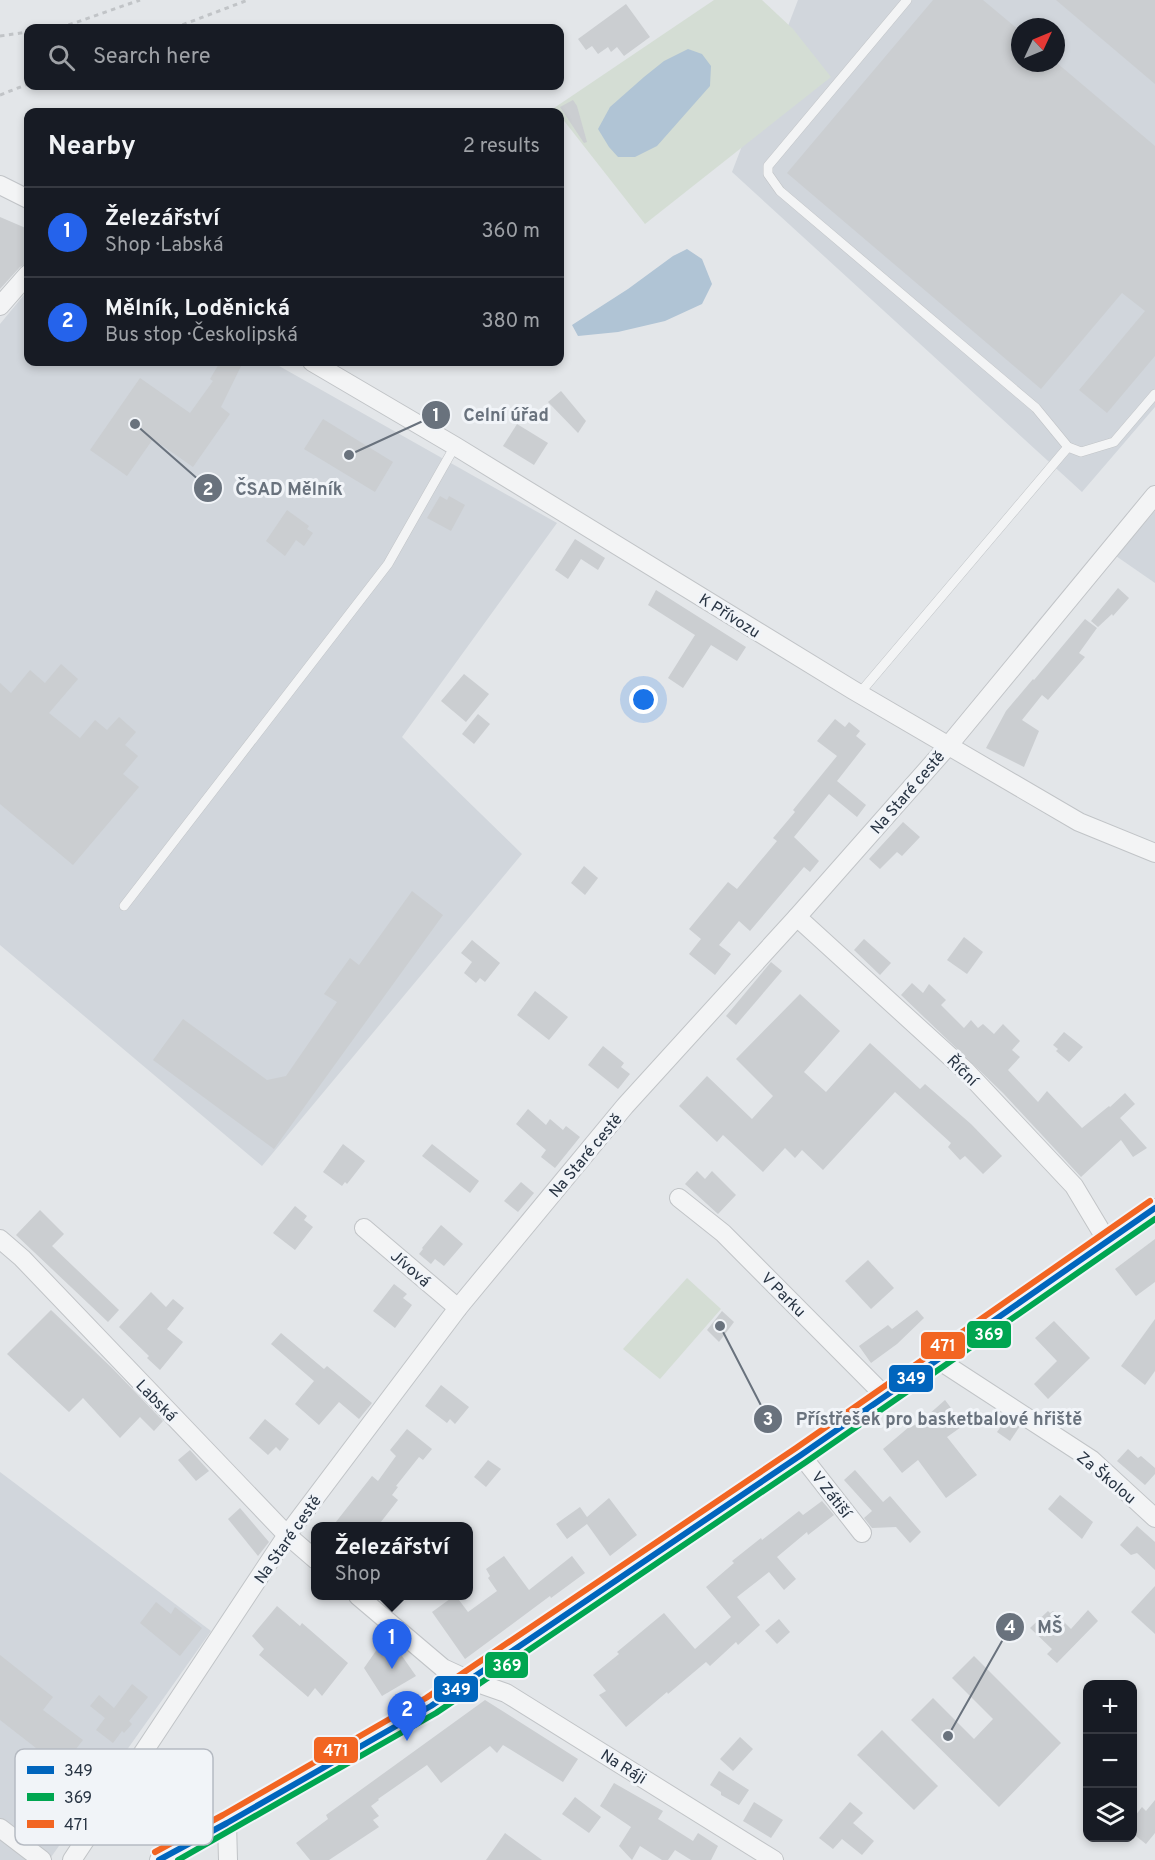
<!DOCTYPE html>
<html lang="en">
<head>
<meta charset="utf-8">
<style>
	body { margin:0; font-family:Overpass,sans-serif; background:#242831; color:#f1f3f6 }
	.controls { position:absolute; right:18px; bottom:18px; display:grid; overflow:hidden; border-radius:12px; box-shadow:0 3px 9px #0003 }
	.controls button { width:54px; height:54px; display:grid; place-items:center; padding:0; border:0; border-bottom:2px solid #363941; background:#171b24; color:#f1f3f6; font:30px sans-serif }
	.compass { position:absolute; left:1011px; top:18px; width:54px; height:54px; border-radius:50%; background:#171b24; box-shadow:0 3px 9px #0003; rotate:46deg }
	.you { position:absolute; left:644px; top:700px; width:21px; height:21px; margin:-15px; border:4px solid #fff; border-radius:50%; background:#1a73e8; box-shadow:0 0 0 9px #1a73e833 }
	.badge { display:grid; place-items:center; width:39px; height:39px; border-radius:50%; background:#2563eb; color:#fff; font-size:20px; font-weight:700 }
	.pin { position:absolute; translate:-50% -50px; filter:drop-shadow(0 2px 3px #0008) }
	.pin::after { content:''; position:absolute; top:32px; width:21px; height:18px; background:inherit; clip-path:polygon(0 0,100% 0,50% 100%) }
	.popup { position:absolute; left:311px; top:1522px; width:162px; height:78px; box-sizing:border-box; display:grid; place-content:center; border-radius:12px; background:#171b24; filter:drop-shadow(0 2px 4px #0005); font-size:20px; white-space:nowrap; color:#9ea1a6 }
	.popup b { font-size:22px; color:#f1f3f6 }
	.popup::after { content:''; position:absolute; left:50%; top:100%; margin-left:-12px; border:12px solid transparent; border-top-color:#171b24 }
	.list { margin:0; padding:0; list-style:none }
	h2 { display:flex; justify-content:space-between; align-items:center; height:78px; margin:0; padding:0 24px; font-size:26px }
	h2 small { font-size:20px; font-weight:400; color:#9ea1a6 }
	.list li { display:grid; grid-template-columns:39px 1fr auto; gap:18px; align-items:center; box-sizing:border-box; height:90px; padding:0 24px; border-top:2px solid #363941 }
	.list b { display:block; font-size:22px; white-space:nowrap }
	.list p { margin:0; font-size:20px; white-space:nowrap; color:#9ea1a6 }
	.list em { font-size:20px; font-style:normal; color:#9ea1a6 }
	.icon { flex:none; width:33px; height:33px; fill:none; stroke:currentColor; stroke-width:2; stroke-linecap:round; stroke-linejoin:round }
	.map { position:relative; flex:none; width:1155px; height:1860px; overflow:hidden }
	.search { position:absolute; background:#171b24; box-shadow:0 3px 9px #0003; left:24px; top:24px; width:540px; height:66px; display:flex; align-items:center; gap:15px; box-sizing:border-box; padding:0 21px; border-radius:12px; color:#9ea1a6; font-size:22px }
	.panel { position:absolute; background:#171b24; box-shadow:0 3px 9px #0003; left:24px; top:108px; width:540px; height:258px; border-radius:12px }
	.map>svg:first-child { display:block }
</style>
</head>
<body>
<div class="map">
<svg width="1155" height="1860" viewBox="0 0 1155 1860">
	<rect width="100%" height="100%" fill="#e3e6e9"/>
	<g fill="#d1d6dc" fill-rule="evenodd">
		<path d="M798,0H1155V407L1082,492L732,172ZM1020,27H1056V63H1020Z"/>
		<path d="M28,290V362H272L557,523L402,737L522,854L262,1166L0,945V324Z"/>
		<path d="M1155,511V583L1116,556Z"/>
		<path d="M0,1472L211,1631L49,1860H0Z"/>
	</g>
	<g fill="#d4ddd4">
		<path d="M714,0H762L793,29L831,77L645,224L554,108Z"/>
		<path d="M687,1278L721,1309L660,1379L623,1349Z"/>
	</g>
	<g fill="#b0c4d5">
		<path d="M688,49L702,54L711,66L710,86L657,146L635,157H618L609,147L598,129L610,107L644,77L664,61Z"/>
		<path d="M687,249L702,259L712,284L702,304L665,321L618,332L578,336L572,325L628,289L673,256Z"/>
	</g>
	<g fill="#cbced1">
		<path d="M933,0H983L1020,31V63H1057L1155,146V356L1107,413L1079,390L1145,311L1122,293L1041,389L787,173Z"/>
		<path d="M1056,0H1155V84Z"/>
		<path d="M626,4L650,37L624,56L617,47L611,52L608,47L598,54L592,46L586,50L578,39Z"/>
		<path d="M573,100L577,106L587,142L584,143L560,107Z"/>
		<path d="M0,217L28,229V263L20,267L0,289Z"/>
		<path d="M220,362H243L221,407L230,414L193,467L153,439L127,476L90,450L140,378L190,413L213,381L210,379Z"/>
		<path d="M561,391L586,421L578,433L548,402Z"/>
		<path d="M323,419L393,462L375,492L304,449Z"/>
		<path d="M517,424L548,443L534,465L503,446Z"/>
		<path d="M440,496L447,500L449,496L465,505L451,531L427,518Z"/>
		<path d="M287,510L309,526L307,529L313,533L304,546L296,540L285,556L266,541Z"/>
		<path d="M575,539L605,558L598,570L581,559L568,579L555,570Z"/>
		<path d="M1118,588L1129,598L1113,616L1112,614L1098,627L1091,621Z"/>
		<path d="M656,590L746,647L737,661L711,645L683,688L668,678L695,635L648,605Z"/>
		<path d="M1085,619L1097,628L1079,653L1085,657L1048,700L1042,695L1022,720L1039,731L1024,767L986,748L1006,711L1033,679L1034,680Z"/>
		<path d="M61,664L78,679L49,713L80,738L95,720L107,730L119,717L136,732L125,745L138,756L123,774L139,787L73,865L0,804V683L11,693L30,670L45,683Z"/>
		<path d="M464,674L489,694L466,722L441,701Z"/>
		<path d="M478,714L490,724L474,744L462,734Z"/>
		<path d="M835,719L845,727L849,722L860,731L856,736L866,744L837,781L866,805L857,817L829,794L794,837L819,861L810,872L804,867L750,931L739,921L719,945L731,954L715,975L689,954L701,939L689,929L728,882L737,889L777,841L773,838L795,812L793,810L837,756L817,741Z"/>
		<path d="M903,822L920,837L902,856L897,852L880,869L869,859Z"/>
		<path d="M584,866L598,878L585,895L571,883Z"/>
		<path d="M412,891L443,915L274,1149L153,1060L183,1019L267,1080L286,1076L337,1002L324,994L350,958L359,965Z"/>
		<path d="M964,937L983,952L967,974L947,960Z"/>
		<path d="M864,939L891,963L880,975L854,950Z"/>
		<path d="M472,940L500,963L485,982L480,978L476,983L464,973L472,962L461,953Z"/>
		<path d="M771,962L782,971L736,1025L726,1016Z"/>
		<path d="M912,983L923,993L929,984L946,1000L941,1005L964,1028L971,1020L978,1028L983,1024L994,1034L1003,1024L1020,1041L1012,1050L1020,1057L1008,1070L1038,1102L1047,1091L1082,1128L1109,1106L1110,1107L1125,1093L1135,1104L1120,1118L1147,1148L1133,1157L1121,1140L1081,1177L1003,1093L901,995Z"/>
		<path d="M535,991L568,1017L549,1040L517,1015Z"/>
		<path d="M800,994L840,1031L804,1072L826,1092L870,1043L920,1089L925,1084L971,1124L1002,1156L983,1174L965,1156L960,1160L948,1147L951,1143L895,1092L823,1170L802,1150L795,1158L785,1148L763,1172L723,1135L717,1142L679,1106L707,1076L752,1119L773,1096L736,1059Z"/>
		<path d="M1064,1032L1083,1047L1069,1062L1056,1051L1058,1049L1053,1045Z"/>
		<path d="M603,1046L624,1063L621,1067L630,1074L618,1089L588,1065Z"/>
		<path d="M528,1109L546,1125L550,1119L563,1130L566,1126L580,1137L555,1168L541,1157L546,1150L516,1124Z"/>
		<path d="M343,1144L365,1161L347,1184L345,1182L342,1186L323,1172Z"/>
		<path d="M432,1144L479,1181L470,1193L422,1156Z"/>
		<path d="M697,1171L705,1179L712,1171L736,1195L718,1214L685,1184Z"/>
		<path d="M521,1182L534,1193L518,1212L504,1201Z"/>
		<path d="M295,1206L307,1216L304,1220L313,1227L295,1250L273,1233Z"/>
		<path d="M40,1210L64,1234L52,1246L119,1310L108,1322L16,1235Z"/>
		<path d="M441,1225L463,1244L444,1266L435,1259L431,1264L419,1254L423,1249L422,1248Z"/>
		<path d="M1155,1239V1282L1136,1296L1115,1269Z"/>
		<path d="M868,1260L894,1288L871,1309L845,1281Z"/>
		<path d="M394,1284L407,1294L403,1298L412,1305L395,1328L373,1311Z"/>
		<path d="M151,1292L166,1307L173,1299L184,1308L167,1329L183,1342L160,1370L147,1358L149,1356L119,1327Z"/>
		<path d="M51,1310L112,1368L163,1421L154,1431L140,1417L120,1438L83,1398L69,1412L7,1354Z"/>
		<path d="M917,1310L924,1318L897,1344L871,1363L859,1346L888,1325L892,1329Z"/>
		<path d="M722,1311L734,1322L719,1342L707,1330Z"/>
		<path d="M1155,1319V1371L1145,1385L1121,1366Z"/>
		<path d="M1054,1321L1090,1358L1048,1399L1034,1384L1057,1361L1035,1338Z"/>
		<path d="M281,1333L324,1369L327,1366L372,1403L359,1419L339,1402L319,1425L295,1404L314,1381L271,1344Z"/>
		<path d="M441,1385L469,1407L455,1424L450,1419L447,1423L425,1406Z"/>
		<path d="M945,1400L964,1425L947,1437L977,1475L946,1498L918,1460L902,1473L883,1449L909,1427L915,1425L927,1416Z"/>
		<path d="M1007,1418L1020,1426L1010,1441L997,1432Z"/>
		<path d="M265,1419L289,1439L280,1451L276,1447L268,1455L249,1438Z"/>
		<path d="M407,1429L432,1449L423,1460L419,1457L396,1486L398,1487L392,1495L398,1500L377,1527H332L372,1476L378,1481L396,1456L390,1450Z"/>
		<path d="M1128,1449L1138,1458L1141,1456L1155,1468V1474L1145,1485L1117,1461Z"/>
		<path d="M190,1450L209,1471L196,1481L178,1460Z"/>
		<path d="M488,1460L501,1469L486,1487L474,1477Z"/>
		<path d="M855,1470L883,1502L890,1496L921,1532L910,1543L896,1527L872,1528L864,1518L872,1511L844,1480Z"/>
		<path d="M1060,1495L1093,1522L1082,1539L1048,1509Z"/>
		<path d="M609,1498L637,1535L610,1556L587,1524L567,1539L556,1524L580,1507L587,1517Z"/>
		<path d="M822,1501L834,1515L808,1535L807,1532L777,1557L796,1579L784,1590L769,1572L737,1597L760,1625L738,1645L736,1642L710,1666L706,1662L668,1694L667,1692L626,1727L599,1695L606,1691L593,1675L619,1654L617,1652L664,1613L695,1649L731,1617L706,1587L734,1563L732,1561L761,1538L762,1540L799,1511L803,1515Z"/>
		<path d="M240,1508L269,1542L258,1556L228,1519Z"/>
		<path d="M1137,1526L1155,1542V1570L1137,1553L1131,1555L1120,1545Z"/>
		<path d="M504,1556L529,1590L572,1556L585,1573L551,1598L550,1596L465,1659L432,1612L454,1596H456L468,1612L497,1591L488,1578L490,1576L486,1569Z"/>
		<path d="M1155,1586V1634L1131,1612Z"/>
		<path d="M156,1602L171,1614L175,1607L202,1628L180,1656L140,1623Z"/>
		<path d="M277,1606L300,1626L302,1623L348,1663L322,1696L315,1688L308,1697L259,1655L264,1649L252,1636Z"/>
		<path d="M1088,1610L1098,1621L1057,1663L1047,1654L1052,1649L1030,1628L1048,1611L1050,1613L1053,1611L1071,1629Z"/>
		<path d="M779,1619L790,1632L777,1644L765,1631Z"/>
		<path d="M387,1641L392,1648L395,1646L416,1676L382,1696L364,1668L380,1645Z"/>
		<path d="M0,1655L53,1697L43,1710L83,1740L68,1759L84,1771L87,1790L71,1811L51,1813L21,1789L19,1770L36,1748L0,1720Z"/>
		<path d="M974,1656L1061,1743L999,1807L911,1720L933,1698L974,1739L993,1719L952,1678Z"/>
		<path d="M132,1684L148,1697L129,1721L132,1724L124,1733L122,1731L113,1743L96,1730L105,1718L90,1706L99,1695L114,1708Z"/>
		<path d="M485,1700L578,1759L563,1782L503,1745L497,1753L490,1746L441,1783L427,1765L378,1799L379,1800L371,1806L379,1816L373,1820L379,1827L329,1860H310L296,1843L328,1819L326,1815Z"/>
		<path d="M882,1730L938,1786L914,1810L857,1755Z"/>
		<path d="M740,1737L753,1749L733,1771L720,1759Z"/>
		<path d="M170,1758L180,1778L165,1785L155,1766Z"/>
		<path d="M719,1771L749,1790L739,1805L721,1795V1792L710,1785Z"/>
		<path d="M614,1783L663,1811L658,1819L693,1841L698,1833L718,1846L711,1860H691L675,1850L668,1860H662L640,1846L632,1860L619,1846L631,1827L600,1806Z"/>
		<path d="M575,1797L601,1817L589,1833L562,1814Z"/>
		<path d="M1155,1800V1833L1146,1844L1132,1833V1820L1142,1807L1146,1811Z"/>
		<path d="M754,1802L783,1820L771,1838L743,1821Z"/>
		<path d="M850,1802L863,1813L853,1823L874,1841L862,1855L842,1839L833,1849L819,1838Z"/>
		<path d="M162,1807L170,1822L135,1841L127,1826Z"/>
		<path d="M505,1833L542,1860H486Z"/>
	</g>
	<g fill="none" stroke-linecap="round" stroke-linejoin="round">
		<defs>
			<g id="service">
				<path d="M907,0L768,166V174L780,191L1036,408L1068,447L1081,452L1114,442L1155,394"/>
				<path d="M859,694L1068,447"/>
				<path d="M124,906L388,564L455,446"/>
			</g>
			<g id="minor">
				<path d="M0,185L28,199"/>
				<path d="M0,306L28,274"/>
				<path d="M312,362L455,446L853,690L1079,822L1155,853"/>
				<path d="M797,917L966,1071L1074,1186L1107,1241"/>
				<path d="M679,1198L723,1233L885,1396"/>
				<path d="M364,1228L458,1308"/>
				<path d="M0,1239L22,1258L287,1535L316,1560"/>
				<path d="M937,1359L1092,1460L1155,1518"/>
				<path d="M801,1455L862,1533"/>
				<path d="M358,1596L443,1668L469,1680L506,1693L774,1860"/>
				<path d="M227,1823L228,1860"/>
				<path d="M0,1828L42,1860"/>
				<path d="M72,1860L287,1535L458,1308L625,1106L797,917L948,746L1155,495"/>
				<path d="M159,1860L227,1823L431,1706L801,1455L1155,1208"/>
			</g>
		</defs>
		<use href="#service" stroke="#c1c4c7" stroke-width="10"/>
		<use href="#minor" stroke="#c1c4c7" stroke-width="20"/>
		<g stroke="#c1c4c7" stroke-width="3" stroke-dasharray="4.5 4.5" stroke-linecap="butt">
			<path d="M60,28L140,0"/>
			<path d="M174,28L248,0"/>
			<path d="M0,36L28,32"/>
			<path d="M0,95L28,84"/>
		</g>
		<use href="#service" stroke="#f3f4f5" stroke-width="9"/>
		<use href="#minor" stroke="#f3f4f5" stroke-width="18"/>
		<defs>
			<path id="bus-1" d="M159,1860L227,1823L431,1706L801,1455L1155,1208"/>
			<path id="bus-2" d="M178,1860L436,1713L806,1462L1155,1219"/>
			<path id="bus-3" d="M155,1852L223,1815L426,1698L796,1448L1150,1201"/>
		</defs>
		<use href="#bus-1" stroke="#f1f4f8" stroke-width="10"/>
		<use href="#bus-2" stroke="#f1f4f8" stroke-width="10"/>
		<use href="#bus-3" stroke="#f1f4f8" stroke-width="10"/>
		<use href="#bus-1" stroke="#0065bd" stroke-width="6"/>
		<use href="#bus-2" stroke="#00a651" stroke-width="6"/>
		<use href="#bus-3" stroke="#f26522" stroke-width="6"/>
	</g>
	<g text-anchor="middle" stroke-width="6" stroke-linejoin="round" paint-order="stroke">
		<g font-size="16" fill="#283443" stroke="#f1f4f8">
			<text transform="translate(730 615) rotate(32)" y="6">K Přívozu</text>
			<text transform="translate(907 792) rotate(-49)" y="6">Na Staré cestě</text>
			<text transform="translate(963 1070) rotate(44)" y="6">Říční</text>
			<text transform="translate(585 1155) rotate(-50)" y="6">Na Staré cestě</text>
			<text transform="translate(411 1268) rotate(41)" y="6">Jívová</text>
			<text transform="translate(784 1294) rotate(45)" y="6">V Parku</text>
			<text transform="translate(157 1400) rotate(46)" y="6">Labská</text>
			<text transform="translate(1107 1477) rotate(40)" y="6">Za Školou</text>
			<text transform="translate(832 1494) rotate(52)" y="6">V Zátiší</text>
			<text transform="translate(287 1539) rotate(-55)" y="6">Na Staré cestě</text>
			<text transform="translate(624 1766) rotate(32)" y="6">Na Ráji</text>
		</g>
	</g>
	<rect x="15" y="1749" width="198" height="96" rx="9" fill="#f1f4f8" stroke="#b5bac2" stroke-width="1.5"/>
	<rect x="27" y="1766" width="27" height="8" fill="#0065bd"/>
	<rect x="27" y="1793" width="27" height="8" fill="#00a651"/>
	<rect x="27" y="1820" width="27" height="8" fill="#f26522"/>
	<g font-size="16" fill="#283443">
		<text x="64" y="1776">349</text>
		<text x="64" y="1803">369</text>
		<text x="64" y="1830">471</text>
	</g>
	<path fill="none" stroke="#69727d" stroke-width="2" d="M349 455L436 415M135 424L208 488M720 1326L768 1419M948 1736L1010 1627"/>
	<g fill="#69727d" stroke="#f1f4f8" stroke-width="2">
		<circle cx="349" cy="455" r="6"/>
		<circle cx="135" cy="424" r="6"/>
		<circle cx="720" cy="1326" r="6"/>
		<circle cx="948" cy="1736" r="6"/>
		<circle cx="436" cy="415" r="15"/>
		<circle cx="208" cy="488" r="15"/>
		<circle cx="768" cy="1419" r="15"/>
		<circle cx="1010" cy="1627" r="15"/>
	</g>
	<g font-size="18" text-anchor="middle" font-weight="bold" fill="#fff">
		<text x="436" y="421">1</text>
		<text x="208" y="495">2</text>
		<text x="768" y="1425">3</text>
		<text x="1010" y="1633">4</text>
	</g>
	<g font-size="18" text-anchor="middle" font-weight="bold" fill="#69727d" stroke="#f1f4f8" stroke-width="6" stroke-linejoin="round" paint-order="stroke">
		<text x="506" y="421">Celní úřad</text>
		<text x="289" y="495">ČSAD Mělník</text>
		<text x="939" y="1425">Přístřešek pro basketbalové hřiště</text>
		<text x="1050" y="1633">MŠ</text>
	</g>
	<g stroke="#f1f4f8" stroke-width="2">
		<rect x="966" y="1320" width="46" height="29" rx="6" fill="#00a651"/>
		<rect x="920" y="1331" width="46" height="29" rx="6" fill="#f26522"/>
		<rect x="888" y="1364" width="46" height="29" rx="6" fill="#0065bd"/>
		<rect x="484" y="1651" width="45" height="28" rx="6" fill="#00a651"/>
		<rect x="433" y="1675" width="46" height="28" rx="6" fill="#0065bd"/>
		<rect x="313" y="1736" width="46" height="28" rx="6" fill="#f26522"/>
	</g>
	<g font-size="16" text-anchor="middle" font-weight="bold" fill="#fff">
		<text x="989" y="1340">369</text>
		<text x="943" y="1351">471</text>
		<text x="911" y="1384">349</text>
		<text x="507" y="1671">369</text>
		<text x="456" y="1695">349</text>
		<text x="336" y="1756">471</text>
	</g>
</svg>
<div class="controls">
<button>+</button>
<button>−</button>
<button><svg class="icon" aria-label="layers" viewBox="0 0 24 24"><path d="M12 4l9 5-9 5-9-5zM3 14l9 5 9-5"/></svg></button>
</div>
<svg class="compass" viewBox="-18 -18 36 36"><path d="M0-13l5 13h-10z" fill="#e53935"/><path d="M0 13l5-13h-10z" fill="#9ea1a6"/></svg>
<div class="you"></div>
<div class="pin badge" style="left:392px;top:1669px">1</div>
<div class="popup"><b>Železářství</b>Shop</div>
<div class="pin badge" style="left:407px;top:1741px">2</div>
<div class="search"><svg class="icon" aria-label="search" viewBox="0 0 24 24"><circle cx="10" cy="10" r="6"/><path d="M15 15l6 6"/></svg>Search here</div>
<section class="panel">
<h2>Nearby<small>2 results</small></h2>
<ul class="list">
<li><span class="badge">1</span><div><b>Železářství</b><p>Shop · Labská</p></div><em>360 m</em></li>
<li><span class="badge">2</span><div><b>Mělník, Loděnická</b><p>Bus stop · Českolipská</p></div><em>380 m</em></li>
</ul>
</section>
</div>
</body>
</html>
